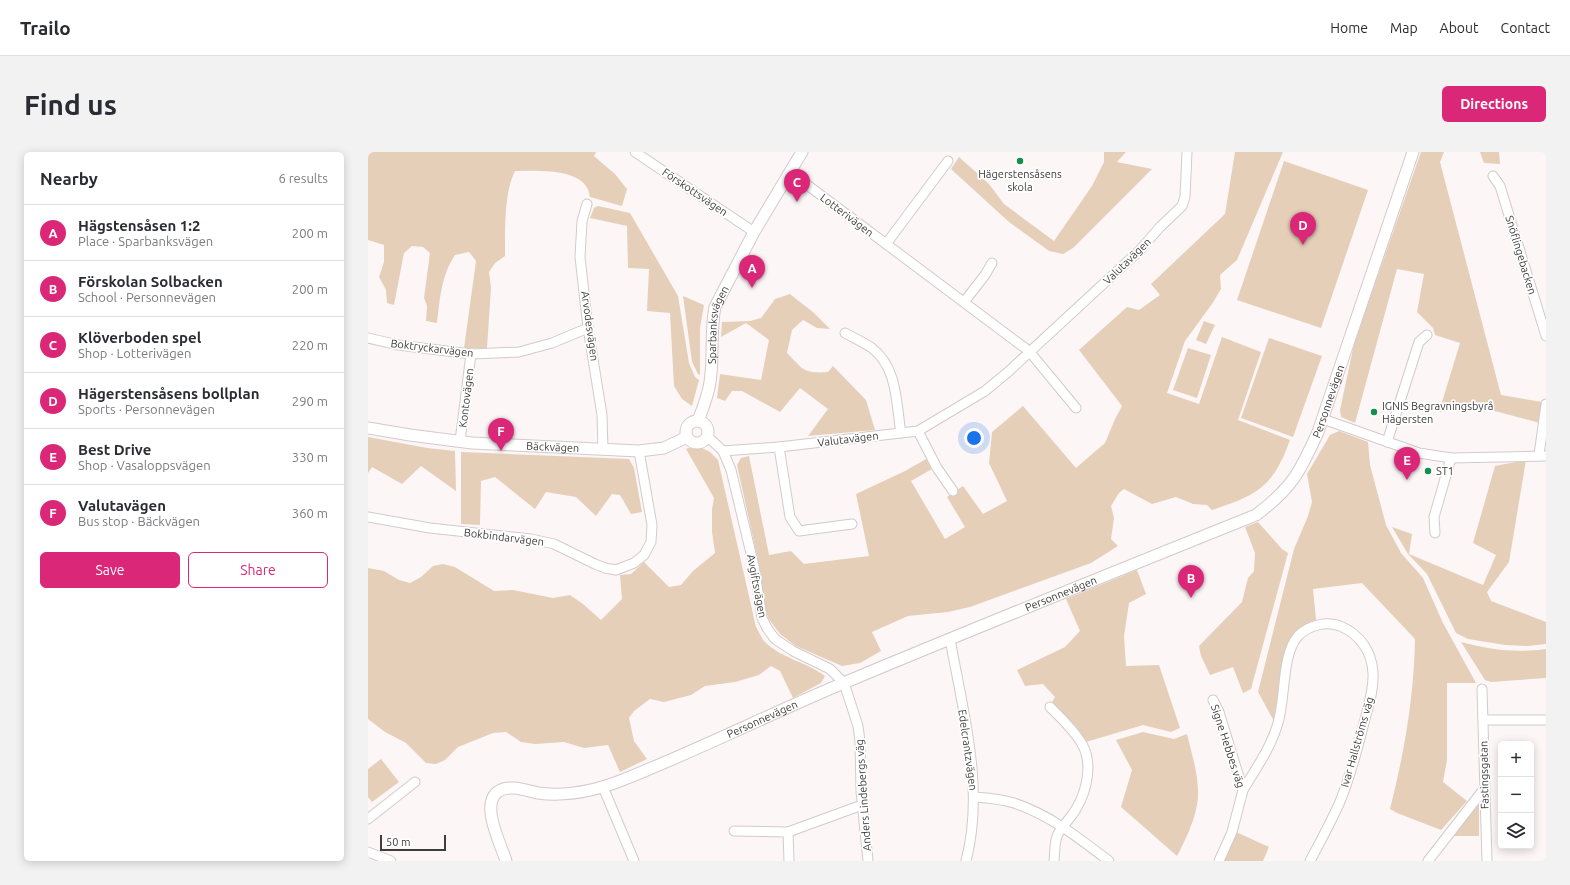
<!DOCTYPE html>
<html lang="en">
<head>
<meta charset="utf-8">
<style>
	body { margin:0; font-family:Ubuntu,sans-serif; background:#f2f2f3; color:#2b2b33 }
	.controls { position:absolute; right:12px; bottom:12px; display:grid; overflow:hidden; border-radius:6px; box-shadow:0 2px 10px #0003 }
	.controls button { width:36px; height:36px; display:grid; place-items:center; padding:0; border:0; border-bottom:1px solid #e1e1e2; background:#fff; color:#2b2b33; font:20px sans-serif }
	.scale { position:absolute; left:12px; bottom:10px; width:66px; box-sizing:border-box; padding-left:4px; border:2px solid #3f3c3c; border-top:0; font-size:11px; line-height:14px; white-space:nowrap; color:#3f3c3c; -webkit-text-stroke:3px #fff; paint-order:stroke }
	.you { position:absolute; left:606px; top:286px; width:14px; height:14px; margin:-10px; border:3px solid #fff; border-radius:50%; background:#1a73e8; box-shadow:0 0 0 6px #1a73e833 }
	.badge { display:grid; place-items:center; width:26px; height:26px; border-radius:50%; background:#db2777; color:#fff; font-size:13px; font-weight:700 }
	.pin { position:absolute; translate:-50% -33px; filter:drop-shadow(0 1px 2px #0008) }
	.pin::after { content:''; position:absolute; top:21px; width:14px; height:12px; background:inherit; clip-path:polygon(0 0,100% 0,50% 100%) }
	.list { margin:0; padding:0; list-style:none }
	h2 { display:flex; justify-content:space-between; align-items:center; height:52px; margin:0; padding:0 16px; font-size:17px }
	h2 small { font-size:13px; font-weight:400; color:#7c7c81 }
	.list li { display:grid; grid-template-columns:26px 1fr auto; gap:12px; align-items:center; box-sizing:border-box; height:56px; padding:0 16px; border-top:1px solid #e1e1e2 }
	.list b { display:block; font-size:15px; white-space:nowrap }
	.list p { margin:0; font-size:13px; white-space:nowrap; color:#7c7c81 }
	.list em { font-size:13px; font-style:normal; color:#7c7c81 }
	.actions { display:flex; gap:8px; padding:12px 16px }
	.actions a { flex:1; padding:9px 0; border:1px solid #db2777; border-radius:6px; text-align:center; font-size:14px; color:#db2777 }
	.actions .main { background:#db2777; color:#fff }
	.icon { flex:none; width:22px; height:22px; fill:none; stroke:currentColor; stroke-width:2; stroke-linecap:round; stroke-linejoin:round }
	.map { position:relative; flex:none; width:1178px; height:709px; overflow:hidden; border-radius:6px }
	header { display:flex; align-items:center; gap:24px; box-sizing:border-box; height:56px; padding:0 20px; background:#fff; border-bottom:1px solid #e1e1e2 }
	header strong { font-size:19px }
	nav { display:flex; gap:22px; margin-inline-start:auto; font-size:14px }
	.intro { display:flex; align-items:center; justify-content:space-between; box-sizing:border-box; height:96px; padding:0 24px }
	h1 { margin:0; font-size:28px }
	.button { padding:10px 18px; border-radius:6px; background:#db2777; color:#fff; font-size:14px; font-weight:700 }
	main { display:flex; gap:24px; padding:0 24px }
	aside { flex:1; background:#fff; border-radius:6px; box-shadow:0 2px 10px #0003 }
	.map>svg:first-child { display:block }
</style>
</head>
<body>
<header>
<strong>Trailo</strong>
<nav><a>Home</a><a>Map</a><a>About</a><a>Contact</a></nav>
</header>
<div class="intro"><h1>Find us</h1><a class="button">Directions</a></div>
<main>
<aside>
<h2>Nearby<small>6 results</small></h2>
<ul class="list">
<li><span class="badge">A</span><div><b>Hägstensåsen 1:2</b><p>Place · Sparbanksvägen</p></div><em>200 m</em></li>
<li><span class="badge">B</span><div><b>Förskolan Solbacken</b><p>School · Personnevägen</p></div><em>200 m</em></li>
<li><span class="badge">C</span><div><b>Klöverboden spel</b><p>Shop · Lotterivägen</p></div><em>220 m</em></li>
<li><span class="badge">D</span><div><b>Hägerstensåsens bollplan</b><p>Sports · Personnevägen</p></div><em>290 m</em></li>
<li><span class="badge">E</span><div><b>Best Drive</b><p>Shop · Vasaloppsvägen</p></div><em>330 m</em></li>
<li><span class="badge">F</span><div><b>Valutavägen</b><p>Bus stop · Bäckvägen</p></div><em>360 m</em></li>
</ul>
<div class="actions"><a class="main">Save</a><a>Share</a></div>
</aside>
<div class="map">
<svg width="1178" height="709" viewBox="0 0 1178 709">
	<rect width="100%" height="100%" fill="#fdf6f7"/>
	<g fill="#e5cfb9">
		<path d="M0,0H228L226,4L247,22L259,37L254,54L222,45C219,15 169,19 147,19C136,40 137,80 137,104L127,111L121,120L123,136L119,196H96L108,109L101,100L87,103C73,124 72,147 69,171L58,169L59,154L56,146L62,101L55,95L44,94L36,101L26,153L19,151L18,138L11,125L16,110V93L0,88Z"/>
		<path d="M736,0H758L749,10L784,17L705,96L695,102L681,99L641,70L583,17L591,5L621,32L636,52L686,89L724,34L736,10Z"/>
		<path d="M867,0H915L869,108L852,123L853,137L844,152L817,189L799,241L831,252L854,185L893,200L870,268L922,288C905,335 890,343 844,358L839,353L825,352L808,345L784,352L756,337L751,341L743,354L746,366L743,387L750,394L723,411L602,455L580,460L540,464L504,480L513,499L492,511L474,514L428,494L412,482L400,466L396,452L391,413L369,313L373,306L381,304L401,403L423,399L436,412L501,404L488,342L537,319L558,307L564,317L543,329L577,387L597,375L579,345L595,334L615,362L639,349L621,311L624,280L655,254L708,316L737,291L747,267L754,254L711,198L759,155L771,158L792,143L783,132L857,62Z"/>
		<path d="M1053,0H1076L1072,10L1133,243L1174,250L1172,271L1115,256L1071,260L1092,191L1067,183L1065,176L1049,160L1056,122L1029,117L987,271L973,265L972,258L986,192Z"/>
		<path d="M1112,0H1131L1132,12L1116,11Z"/>
		<path d="M916,9L1000,38L953,176L869,148Z"/>
		<path d="M230,54L262,61L310,144L321,211L327,225L331,228L324,254L314,247L306,234L302,161L279,159L281,117L260,116L259,74L222,66L226,56Z"/>
		<path d="M422,142L446,161L462,177L449,176L435,168L424,178L419,201C435,217 435,222 460,220L465,214L498,248L507,278L440,284L460,257L432,236L412,260L374,239H364L357,249L349,246L352,222L393,228L401,188L378,171L353,185L354,170L382,169L393,166L407,147Z"/>
		<path d="M315,144L336,153L332,176V223L330,222L324,210Z"/>
		<path d="M836,169L847,173L838,192L828,188Z"/>
		<path d="M901,186L954,204L925,285L873,266Z"/>
		<path d="M820,196L843,203L829,246L805,238Z"/>
		<path d="M971,279L1000,290L1002,313L1018,373L1033,401L1055,426L1075,471L1108,531H1079V608L1075,630L1099,649L1073,678L1029,661L1022,657C1036,602 1046,545 1047,487L994,431L945,437L948,468L936,474L928,481L906,569L890,540L926,397L940,364L944,350L939,322L962,283Z"/>
		<path d="M0,285L59,296L87,299L88,339L53,314L34,332L4,315L0,321Z"/>
		<path d="M328,293L342,300L350,308L388,475C391,480 393,485 396,489C412,506 439,510 457,524L453,531L425,546L412,519L403,514L391,523L367,530L337,534L323,543L296,550L282,547L266,559L261,566L266,589L279,607L252,620L240,593L216,596L196,590L167,592L153,590L138,580L125,581L90,595L77,608L68,612L58,611L38,591L17,580L0,567V416L16,419L31,428L42,431L53,425L65,414L75,412L87,415L126,439L145,438L185,446L202,443L215,452L233,468L254,447L252,423L263,422L276,410L301,435L313,433L325,419L347,401L344,380V357L346,346L318,297Z"/>
		<path d="M93,300L261,307L266,316L274,360L263,362L252,343L244,342L228,364L208,345L178,340L167,357L127,325L113,329L112,373L93,372Z"/>
		<path d="M1158,308L1141,410L1119,440L1123,449L1178,470V492L1160,494L1137,493L1100,487L1088,481L1059,422L1040,402L1024,375L1044,382L1041,402L1115,433L1128,403L1105,391L1127,314Z"/>
		<path d="M890,370L914,397L920,401L883,537L875,541L865,515L842,523L833,504L831,494L874,450L880,426L886,419L887,401L877,375Z"/>
		<path d="M769,418L778,442L761,451L756,484L758,514L791,513L812,576L803,580L775,573L718,590L710,577L684,550L687,545L675,532L657,534L649,518L697,495L712,479L698,447Z"/>
		<path d="M1093,490C1124,498 1146,501 1178,497V526L1123,530L1117,528Z"/>
		<path d="M775,580L806,587L819,582C824,603 831,624 830,646C828,666 818,687 809,704L753,655L764,618L748,588Z"/>
		<path d="M13,607L31,630L4,650L0,645V617Z"/>
		<path d="M1106,653H1111V684H1084Z"/>
		<path d="M868,680L901,695L895,709H856Z"/>
	</g>
	<g fill="none" stroke-linecap="round" stroke-linejoin="round">
		<defs>
			<g id="minor">
				<path d="M267,0L386,80"/>
				<path d="M422,20L661,199L708,256"/>
				<path d="M1125,24L1132,34L1178,184"/>
				<path d="M219,52L214,69L212,105L220,176L234,263L235,297"/>
				<path d="M518,92L580,9"/>
				<path d="M596,150L617,123L624,111"/>
				<path d="M477,181C486,186 495,190 504,196C530,216 528,252 533,281"/>
				<path d="M0,186L30,193L103,202L151,200L184,191L220,176"/>
				<path d="M955,267L1051,301L1083,306L1178,304"/>
				<path d="M550,279L569,316L585,339"/>
				<path d="M339,284L355,299L411,295L550,279L617,239L640,220L772,98L792,75L814,54L817,45L819,0"/>
				<path d="M92,289L103,202"/>
				<path d="M1019,290L1051,190L1059,183"/>
				<path d="M411,295L422,365L431,379L484,372"/>
				<path d="M355,299L363,318L386,414L394,466L399,476L407,487L425,499L462,517L476,531L490,574L492,589L493,639L500,709"/>
				<path d="M1171,303L1178,252"/>
				<path d="M0,365L62,376L163,387L186,392L227,412L237,416L248,418L266,411L276,403L283,390L284,373L271,299"/>
				<path d="M1067,381L1066,365L1083,306"/>
				<path d="M582,487C595,560 617,636 598,709"/>
				<path d="M1114,537L1119,709"/>
				<path d="M845,548L851,560L875,638L864,680L851,709"/>
				<path d="M682,555C693,566 706,578 714,592C725,611 719,639 708,657C703,666 695,673 690,682C686,690 687,700 686,709"/>
				<path d="M1116,568H1178"/>
				<path d="M235,635L266,709"/>
				<path d="M875,638C887,618 902,597 909,574C918,549 913,503 930,484C941,473 958,469 972,474C992,482 1004,500 1005,521C1006,538 1000,555 996,571C989,599 982,626 971,652C962,672 952,690 942,709"/>
				<path d="M606,645C620,646 633,647 646,651C682,663 711,686 741,709"/>
				<path d="M0,667L47,630"/>
				<path d="M366,679L420,680L494,653"/>
				<path d="M420,680L421,709"/>
				<path d="M0,700L23,709"/>
				<path d="M1060,709L1116,637"/>
			</g>
			<g id="tertiary">
				<path id="s1" d="M330,269C335,256 340,244 342,230C346,205 342,180 347,155L386,80L434,0"/>
				<circle cx="329" cy="280" r="11"/>
				<path id="s2" d="M0,276L42,283L104,291L271,299L296,296L319,285"/>
				<path id="s3" d="M138,709C133,692 111,651 131,639C142,632 159,639 170,641C200,645 230,638 257,627C332,597 404,561 478,530C614,473 751,418 888,363C924,336 932,320 950,280L1045,0"/>
			</g>
		</defs>
		<use href="#minor" stroke="#d2cacb" stroke-width="11"/>
		<use href="#tertiary" stroke="#d2cacb" stroke-width="13"/>
		<use href="#minor" stroke="#fff" stroke-width="9"/>
		<use href="#tertiary" stroke="#fff" stroke-width="11"/>
	</g>
	<g fill="#0f904c" stroke="#fff" stroke-width="1.5">
		<circle cx="652" cy="9" r="4"/>
		<circle cx="1006" cy="260" r="4"/>
		<circle cx="1060" cy="319" r="4"/>
	</g>
	<g text-anchor="middle" stroke-width="3.5" stroke-linejoin="round" paint-order="stroke">
		<g font-size="11" fill="#3f3c3c" stroke="#fff" text-anchor="start">
			<text x="652" y="26" text-anchor="middle">Hägerstensåsens<tspan x="652" dy="13">skola</tspan></text>
			<text x="1014" y="258">IGNIS Begravningsbyrå<tspan x="1014" dy="13">Hägersten</tspan></text>
			<text x="1068" y="323">ST1</text>
		</g>
		<g font-size="11" fill="#3f3c3c" stroke="#fff">
			<text transform="translate(327 40) rotate(34)" y="4">Förskottsvägen</text>
			<text transform="translate(479 63) rotate(37)" y="4">Lotterivägen</text>
			<text transform="translate(1153 103) rotate(73)" y="4">Snöflingebacken</text>
			<text transform="translate(759 109) rotate(-44)" y="4">Valutavägen</text>
			<text dy="4" stroke="none"><textPath href="#s1" startOffset="99">Sparbanksvägen</textPath></text>
			<text transform="translate(222 174) rotate(82)" y="4">Arvodesvägen</text>
			<text transform="translate(64 196) rotate(7)" y="4">Boktryckarvägen</text>
			<text transform="translate(98 246) rotate(-83)" y="4">Kontovägen</text>
			<text dy="4" stroke="none"><textPath href="#s3" startOffset="1026">Personnevägen</textPath></text>
			<text transform="translate(480 287) rotate(-7)" y="4">Valutavägen</text>
			<text dy="4" stroke="none"><textPath href="#s2" startOffset="186">Bäckvägen</textPath></text>
			<text transform="translate(136 385) rotate(7)" y="4">Bokbindarvägen</text>
			<text transform="translate(389 434) rotate(79)" y="4">Avgiftsvägen</text>
			<text dy="4" stroke="none"><textPath href="#s3" startOffset="678">Personnevägen</textPath></text>
			<text dy="4" stroke="none"><textPath href="#s3" startOffset="354">Personnevägen</textPath></text>
			<text transform="translate(989 590) rotate(-74)" y="4">Ivar Hallströms väg</text>
			<text transform="translate(860 594) rotate(72)" y="4">Signe Hebbes väg</text>
			<text transform="translate(600 598) rotate(82)" y="4">Edelcrantzvägen</text>
			<text transform="translate(1116 623) rotate(-91)" y="4">Fastingsgatan</text>
			<text transform="translate(495 643) rotate(-94)" y="4">Anders Lindebergs väg</text>
		</g>
	</g>
</svg>
<div class="controls">
<button>+</button>
<button>−</button>
<button><svg class="icon" aria-label="layers" viewBox="0 0 24 24"><path d="M12 4l9 5-9 5-9-5zM3 14l9 5 9-5"/></svg></button>
</div>
<div class="scale">50 m</div>
<div class="you"></div>
<div class="pin badge" style="left:384px;top:136px">A</div>
<div class="pin badge" style="left:823px;top:446px">B</div>
<div class="pin badge" style="left:429px;top:50px">C</div>
<div class="pin badge" style="left:935px;top:93px">D</div>
<div class="pin badge" style="left:1039px;top:328px">E</div>
<div class="pin badge" style="left:133px;top:299px">F</div>
</div>
</main>
</body>
</html>
